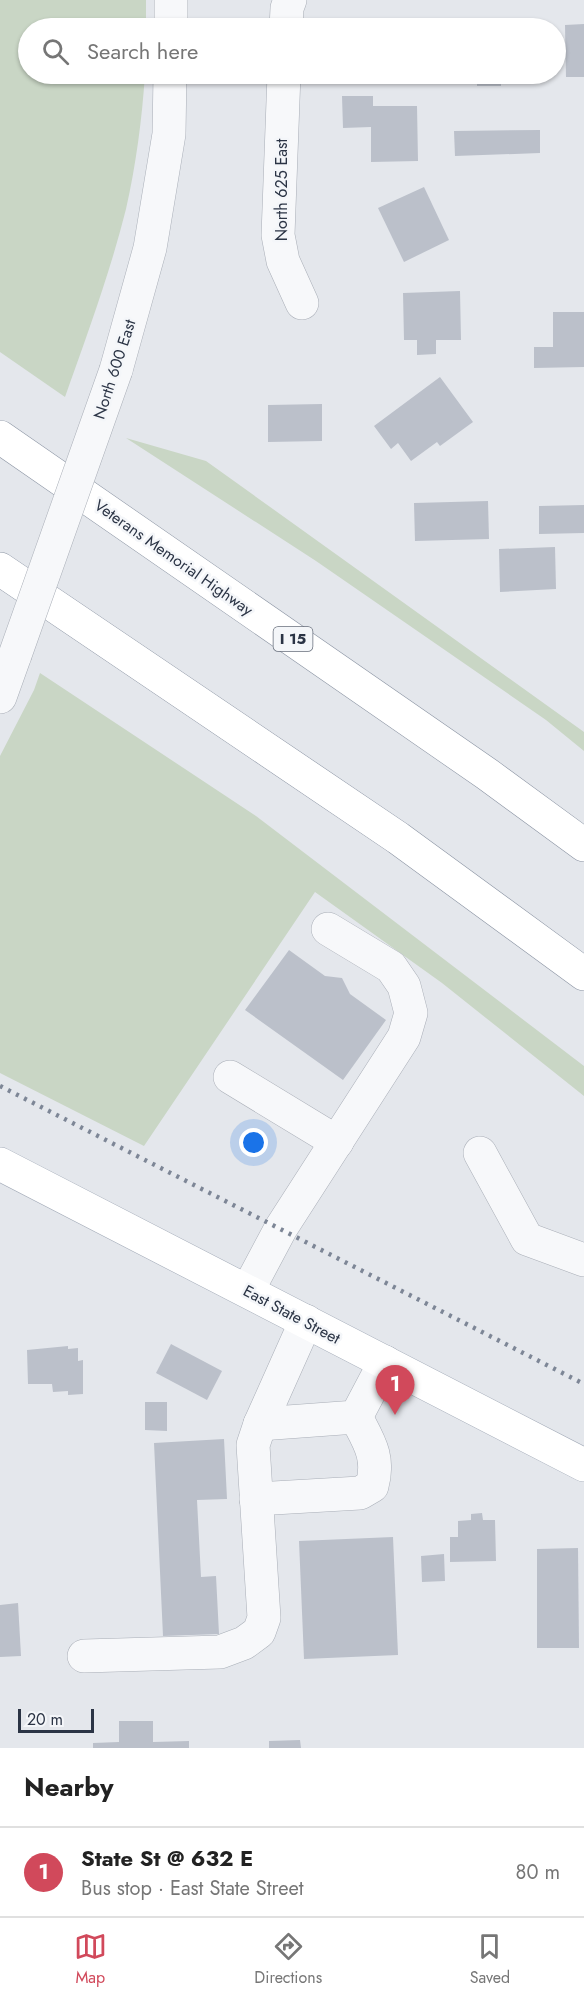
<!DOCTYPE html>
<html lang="en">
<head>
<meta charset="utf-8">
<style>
	body { margin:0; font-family:Jost,sans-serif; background:#f2f2f2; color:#222 }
	.scale { position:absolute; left:18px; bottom:15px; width:76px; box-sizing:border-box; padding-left:6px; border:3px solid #2b3445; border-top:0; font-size:16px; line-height:21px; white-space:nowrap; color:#2b3445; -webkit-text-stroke:4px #f4f6f9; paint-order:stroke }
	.you { position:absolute; left:254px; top:1143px; width:21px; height:21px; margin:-15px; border:4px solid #fff; border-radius:50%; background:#1a73e8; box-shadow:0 0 0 9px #1a73e833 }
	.badge { display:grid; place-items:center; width:39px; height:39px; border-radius:50%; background:#d1495b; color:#fff; font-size:20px; font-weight:700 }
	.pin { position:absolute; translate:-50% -50px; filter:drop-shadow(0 2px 3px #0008) }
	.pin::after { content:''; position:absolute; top:32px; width:21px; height:18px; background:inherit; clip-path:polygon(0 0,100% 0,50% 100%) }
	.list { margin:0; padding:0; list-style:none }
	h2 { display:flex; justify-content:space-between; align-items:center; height:78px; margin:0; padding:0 24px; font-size:26px }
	h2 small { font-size:20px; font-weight:400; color:#767676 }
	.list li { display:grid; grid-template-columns:39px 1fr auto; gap:18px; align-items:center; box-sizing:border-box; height:90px; padding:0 24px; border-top:2px solid #e0e0e0 }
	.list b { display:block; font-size:22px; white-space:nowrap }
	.list p { margin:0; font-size:20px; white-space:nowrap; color:#767676 }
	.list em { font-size:20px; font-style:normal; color:#767676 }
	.icon { flex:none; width:33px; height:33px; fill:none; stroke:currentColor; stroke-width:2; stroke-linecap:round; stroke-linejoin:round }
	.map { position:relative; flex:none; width:584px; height:1748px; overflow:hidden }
	.search { position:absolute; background:#fff; box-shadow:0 2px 4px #0004; left:18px; right:18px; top:18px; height:66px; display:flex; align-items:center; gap:15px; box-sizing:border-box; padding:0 21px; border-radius:33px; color:#767676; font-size:22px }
	.sheet { height:168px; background:#fff }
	nav { display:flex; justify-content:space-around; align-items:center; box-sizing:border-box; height:84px; border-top:2px solid #e0e0e0; background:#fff; font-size:16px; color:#767676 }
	nav a { display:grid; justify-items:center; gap:3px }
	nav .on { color:#d1495b }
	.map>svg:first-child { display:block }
</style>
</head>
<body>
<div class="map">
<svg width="584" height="1748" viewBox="0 0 584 1748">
	<rect width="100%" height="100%" fill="#e4e7ec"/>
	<g fill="#c9d6c5">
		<path d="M0,0H146V28H28V74H145C142,119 136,165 126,209C110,273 87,335 65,397L0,352Z"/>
		<path d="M126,438L206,461L584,732V751L546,720L316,561Z"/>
		<path d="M40,673L256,816L584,1066V1096L442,983L315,892L144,1146L0,1073V756L34,690Z"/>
	</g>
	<g fill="#bbc0ca">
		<path d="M584,24V77H566L565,25Z"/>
		<path d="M532,25V28H457V26Z"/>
		<rect x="477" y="74" width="24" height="12"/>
		<path d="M342,96H373V106H417L418,161L371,162V127L343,128Z"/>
		<path d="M540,130V153L455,156L454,131Z"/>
		<path d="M424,187L449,240L404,262L378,208Z"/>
		<path d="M460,291L461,340H436V354L417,355V340H404L403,293Z"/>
		<path d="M553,312H584V367L534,368V347H553Z"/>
		<path d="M440,377L473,422L440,446L437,442L411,461L398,443L391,449L374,426Z"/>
		<path d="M322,404V441L268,442V405Z"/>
		<path d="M488,501L489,539L415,541L414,503Z"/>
		<path d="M584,505V533L539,534V506Z"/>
		<path d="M555,547L556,589L500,592L499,549Z"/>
		<path d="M289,950L325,976L342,978L350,994L386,1020L343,1080L245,1010Z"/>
		<path d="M171,1344L222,1371L207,1400L156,1373Z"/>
		<path d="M68,1346V1349L78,1348V1361L83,1360V1394L68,1395V1391L53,1392L52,1384H28L27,1350Z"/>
		<path d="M145,1402H167V1431L145,1430Z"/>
		<path d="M224,1439L227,1499L197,1500L201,1577L216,1576L219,1634L163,1636L154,1443Z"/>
		<path d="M482,1513L483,1520H495L496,1561L450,1562V1537H458V1521L471,1520V1514Z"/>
		<path d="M393,1537L398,1655L304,1659L299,1541Z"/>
		<path d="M578,1548L579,1648H537V1549Z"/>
		<path d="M444,1554L445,1581L422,1582L421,1556Z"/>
		<path d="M18,1603L21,1656L0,1657V1605Z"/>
		<path d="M119,1721H153V1742L189,1741V1748H93V1743L119,1742Z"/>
		<path d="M300,1740L301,1748H269V1741Z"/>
	</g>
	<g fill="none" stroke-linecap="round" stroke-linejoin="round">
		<defs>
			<g id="minor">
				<path d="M171,28V0"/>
				<path d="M286,28L287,8L290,0"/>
				<path d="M284,74L278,235L283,261L302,303"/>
				<path d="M116,370L150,248L169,134L170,74"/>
				<path d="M0,697L15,655"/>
				<path d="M230,1077L337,1142"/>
				<path d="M480,1153L527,1239L584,1260"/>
				<path d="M248,1290L281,1228L404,1037L411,1013L404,986L391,967L328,929"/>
				<path d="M260,1424L356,1417L385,1362"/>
				<path d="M256,1499L360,1493L372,1486C380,1457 369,1442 356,1417"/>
				<path d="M84,1656L220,1652L244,1643L259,1632L264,1618L253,1445L260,1424L306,1321"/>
			</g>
			<path id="major" d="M0,1164L584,1465"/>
			<g id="highway">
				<path d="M0,437L487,774L584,845"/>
				<path d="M0,569L398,838L584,974"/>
			</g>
		</defs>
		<use href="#minor" stroke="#a9aeb7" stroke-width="34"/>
		<use href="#major" stroke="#a3abb8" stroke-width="34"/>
		<use href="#highway" stroke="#8b94a3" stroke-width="34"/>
		<use href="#minor" stroke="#f7f8fa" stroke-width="33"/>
		<use href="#major" stroke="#fff" stroke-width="33"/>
		<use href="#highway" stroke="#fff" stroke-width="33"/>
		<path stroke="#7d8696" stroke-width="4.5" stroke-dasharray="3 6" stroke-linecap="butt" d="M0,1086L584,1384"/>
		<defs>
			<path id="minor-bridge" d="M15,655L116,370"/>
		</defs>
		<use href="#minor-bridge" stroke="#a9aeb7" stroke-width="34" stroke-linecap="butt"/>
		<use href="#minor-bridge" stroke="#f7f8fa" stroke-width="33"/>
	</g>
	<g text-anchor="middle" stroke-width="5" stroke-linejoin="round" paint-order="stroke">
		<rect fill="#f4f6f9" stroke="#676e7b" stroke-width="1.5" x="273.5" y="627" width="39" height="24" rx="4.5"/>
		<g font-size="15" font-weight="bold" fill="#2b3445">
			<text x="293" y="644">I 15</text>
		</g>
		<g font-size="16" fill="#2b3445" stroke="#f4f6f9">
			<text transform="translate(281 190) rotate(-90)" y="6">North 625 East</text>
			<text transform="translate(114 369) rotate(-72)" y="6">North 600 East</text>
			<text transform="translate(174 557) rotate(35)" y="6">Veterans Memorial Highway</text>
			<text transform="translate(292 1314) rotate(28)" y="6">East State Street</text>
		</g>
	</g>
</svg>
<div class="scale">20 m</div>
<div class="you"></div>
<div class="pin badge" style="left:395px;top:1415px">1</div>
<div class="search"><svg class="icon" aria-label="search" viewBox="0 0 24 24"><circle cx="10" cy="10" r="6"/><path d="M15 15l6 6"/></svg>Search here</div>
</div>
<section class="sheet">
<h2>Nearby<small></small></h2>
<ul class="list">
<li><span class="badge">1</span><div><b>State St @ 632 E</b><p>Bus stop · East State Street</p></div><em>80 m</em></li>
</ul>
</section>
<nav>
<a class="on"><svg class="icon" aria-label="map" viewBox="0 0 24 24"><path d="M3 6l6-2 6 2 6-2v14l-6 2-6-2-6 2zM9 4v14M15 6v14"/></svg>Map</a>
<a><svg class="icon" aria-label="directions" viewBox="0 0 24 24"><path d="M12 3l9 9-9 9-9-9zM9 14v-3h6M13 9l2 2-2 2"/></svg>Directions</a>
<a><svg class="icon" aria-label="saved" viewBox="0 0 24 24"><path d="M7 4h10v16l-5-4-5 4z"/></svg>Saved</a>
</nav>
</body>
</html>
